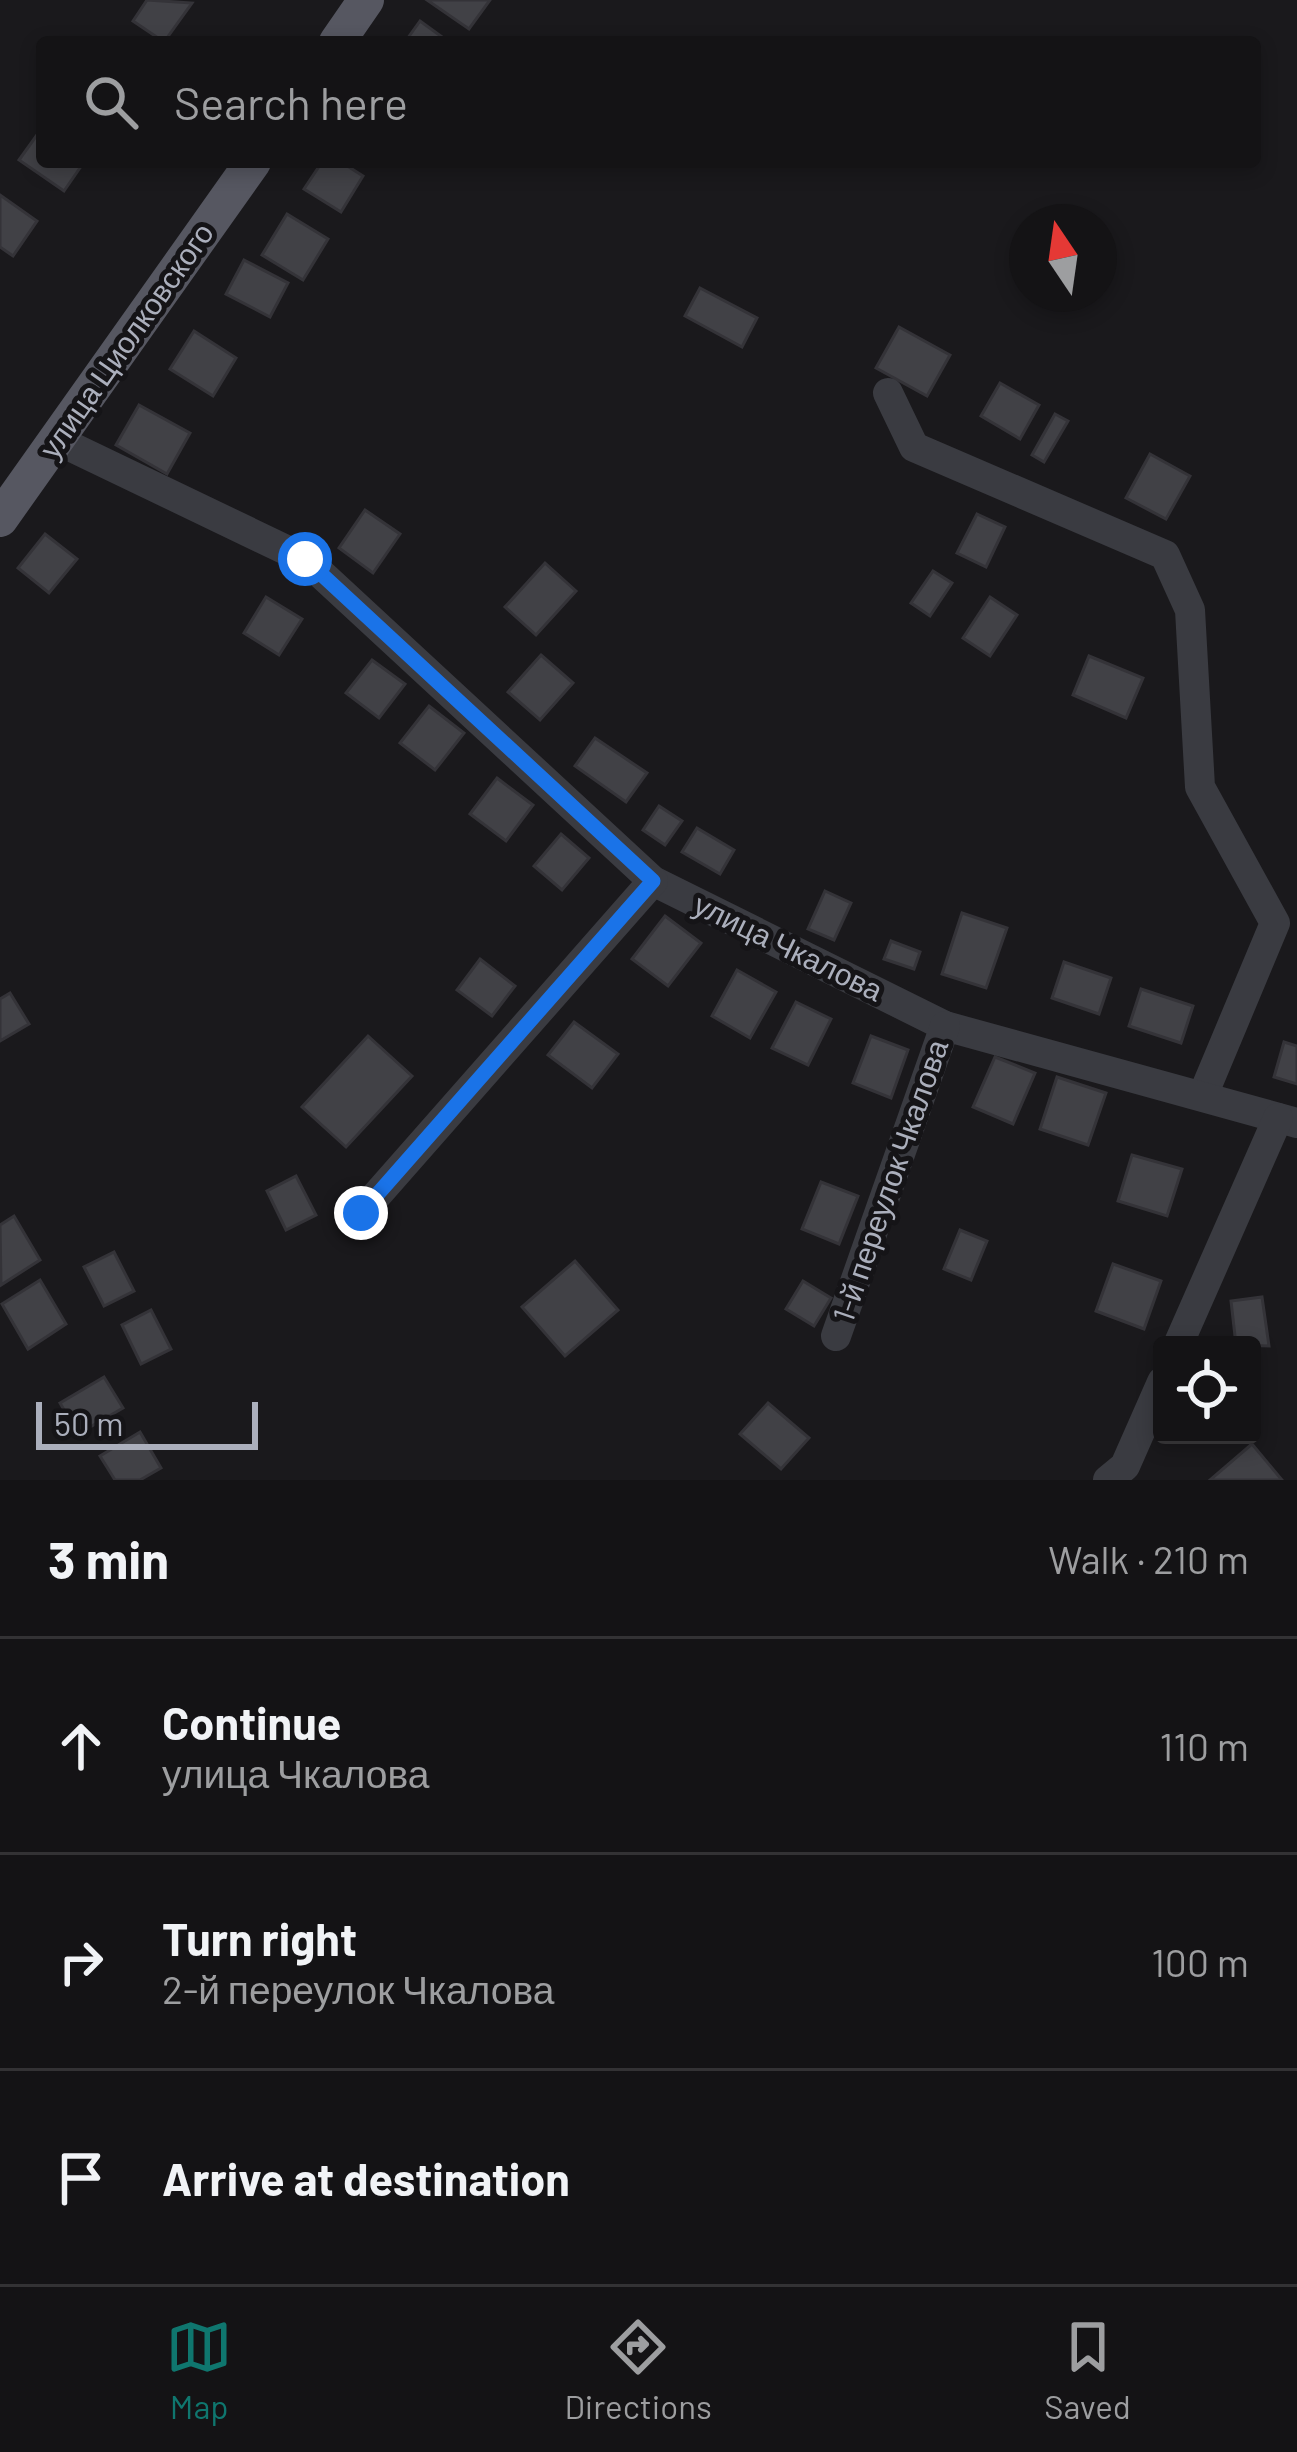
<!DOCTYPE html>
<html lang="en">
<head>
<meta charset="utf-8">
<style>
	body { margin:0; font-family:Barlow,sans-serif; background:#212022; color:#f1f3f6 }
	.controls { position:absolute; right:36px; bottom:36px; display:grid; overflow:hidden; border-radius:12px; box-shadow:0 6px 18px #0003 }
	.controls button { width:108px; height:108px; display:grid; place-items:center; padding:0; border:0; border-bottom:3px solid #333234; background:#141315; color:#f1f3f6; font:60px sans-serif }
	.compass { position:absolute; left:1009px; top:204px; width:108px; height:108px; border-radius:50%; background:#141315; box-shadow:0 6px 18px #0003; rotate:347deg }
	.scale { position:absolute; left:36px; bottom:30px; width:222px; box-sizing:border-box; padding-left:12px; border:6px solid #abafbc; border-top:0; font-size:33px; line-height:42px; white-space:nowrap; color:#abafbc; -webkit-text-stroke:9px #151417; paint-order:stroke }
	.stop { position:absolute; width:36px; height:36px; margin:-27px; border:9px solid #1a73e8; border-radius:50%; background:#fff }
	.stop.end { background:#1a73e8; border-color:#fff; box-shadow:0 3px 12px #0008 }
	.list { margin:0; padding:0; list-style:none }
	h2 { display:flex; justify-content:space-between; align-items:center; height:156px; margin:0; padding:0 48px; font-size:51px }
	h2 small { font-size:39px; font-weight:400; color:#9d9ea0 }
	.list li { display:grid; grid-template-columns:78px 1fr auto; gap:36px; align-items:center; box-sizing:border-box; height:216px; padding:0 48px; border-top:3px solid #333234 }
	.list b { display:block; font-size:45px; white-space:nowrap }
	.list p { margin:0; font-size:39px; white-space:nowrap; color:#9d9ea0 }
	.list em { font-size:39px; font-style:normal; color:#9d9ea0 }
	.icon { flex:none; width:66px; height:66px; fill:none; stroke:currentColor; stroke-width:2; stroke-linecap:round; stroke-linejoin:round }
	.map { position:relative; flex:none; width:1297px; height:1480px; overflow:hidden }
	.search { position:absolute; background:#141315; box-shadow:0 6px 18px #0003; left:36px; right:36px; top:36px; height:132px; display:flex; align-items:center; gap:30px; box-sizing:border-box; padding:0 42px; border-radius:12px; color:#9d9ea0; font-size:45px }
	.sheet { height:804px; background:#141315 }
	nav { display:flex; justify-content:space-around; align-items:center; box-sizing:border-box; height:168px; border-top:3px solid #333234; background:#141315; font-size:33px; color:#9d9ea0 }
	nav a { display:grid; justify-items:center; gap:6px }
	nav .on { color:#0f766e }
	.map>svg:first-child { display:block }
</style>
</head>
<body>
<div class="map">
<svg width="1297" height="1480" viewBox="0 0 1297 1480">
	<rect width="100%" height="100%" fill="#1a191c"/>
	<g fill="#414146" stroke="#343338" stroke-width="3">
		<path d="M147,0L192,3L164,42L133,21Z"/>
		<path d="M427,0H490L469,29Z"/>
		<path d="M420,21L449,42H405Z"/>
		<path d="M42,128V162H84L64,191L19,160Z"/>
		<path d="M322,162H341L363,176L341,212L304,189Z"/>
		<path d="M0,195L37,221L13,256L0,247Z"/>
		<path d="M287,214L328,239L303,280L262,255Z"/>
		<path d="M244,260L288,283L270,317L226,294Z"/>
		<path d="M700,288L757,318L742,347L685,316Z"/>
		<path d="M899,327L950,355L927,396L876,368Z"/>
		<path d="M194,331L236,358L213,396L170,369Z"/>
		<path d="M1000,383L1039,405L1020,439L981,416Z"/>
		<path d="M139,405L190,433L167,474L116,445Z"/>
		<path d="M1055,414L1068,421L1044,462L1032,455Z"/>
		<path d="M1150,454L1190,476L1166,519L1126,498Z"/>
		<path d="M365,510L400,534L373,573L339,548Z"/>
		<path d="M977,514L1005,527L986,567L957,553Z"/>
		<path d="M45,534L77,559L49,593L18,568Z"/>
		<path d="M545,563L576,591L536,635L505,607Z"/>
		<path d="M933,571L952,583L930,616L911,603Z"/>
		<path d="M266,597L302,619L279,655L244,633Z"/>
		<path d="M990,597L1017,615L990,656L963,638Z"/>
		<path d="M541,655L573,683L540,720L508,692Z"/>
		<path d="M1089,656L1143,678L1126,718L1073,695Z"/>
		<path d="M372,660L405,684L379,718L346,693Z"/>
		<path d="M429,706L464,733L435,770L400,743Z"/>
		<path d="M595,738L647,773L626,802L575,766Z"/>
		<path d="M497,778L533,805L506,841L470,814Z"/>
		<path d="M659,806L682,821L665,845L643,830Z"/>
		<path d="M697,828L734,850L720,874L682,852Z"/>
		<path d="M561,834L589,858L562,890L534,866Z"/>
		<path d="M825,891L851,903L834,940L808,929Z"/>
		<path d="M962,913L1007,928L986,988L942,974Z"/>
		<path d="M665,916L701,943L668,986L632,959Z"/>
		<path d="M891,941L920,952L914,969L884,959Z"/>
		<path d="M480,959L515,986L492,1016L457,990Z"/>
		<path d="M1064,962L1111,978L1099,1014L1052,998Z"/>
		<path d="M737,970L776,992L750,1038L712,1016Z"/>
		<path d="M1141,989L1193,1006L1181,1043L1129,1026Z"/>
		<path d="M10,993L29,1024L0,1041V999Z"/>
		<path d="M796,1002L831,1019L808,1065L772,1048Z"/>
		<path d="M574,1022L618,1054L592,1088L548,1055Z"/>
		<path d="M368,1036L412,1076L346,1147L302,1107Z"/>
		<path d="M871,1036L908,1050L891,1098L853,1083Z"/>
		<path d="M1284,1042L1297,1046V1084L1274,1077Z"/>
		<path d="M995,1057L1035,1073L1013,1124L973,1107Z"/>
		<path d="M1057,1077L1106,1093L1088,1145L1040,1129Z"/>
		<path d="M1132,1155L1182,1169L1167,1216L1118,1201Z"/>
		<path d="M296,1176L316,1215L286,1230L267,1191Z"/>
		<path d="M821,1182L858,1196L839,1244L802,1229Z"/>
		<path d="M14,1216L40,1260L1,1285L0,1225Z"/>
		<path d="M960,1230L987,1241L971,1280L944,1269Z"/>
		<path d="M114,1252L134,1291L104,1306L84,1267Z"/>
		<path d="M575,1261L618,1310L565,1356L522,1307Z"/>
		<path d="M1113,1264L1161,1281L1144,1329L1096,1311Z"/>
		<path d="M40,1280L66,1324L28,1349L2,1304Z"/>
		<path d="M803,1281L831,1298L814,1326L786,1309Z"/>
		<path d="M1262,1297L1269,1346L1236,1345L1231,1301Z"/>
		<path d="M151,1310L171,1349L141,1364L122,1325Z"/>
		<path d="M104,1377L123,1408L78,1434L60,1403Z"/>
		<path d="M768,1403L809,1438L781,1469L740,1434Z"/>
		<path d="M140,1432L161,1468L140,1480H115L100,1456Z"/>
		<path d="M1252,1444L1282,1480H1210Z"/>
	</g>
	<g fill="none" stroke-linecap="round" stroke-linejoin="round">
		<g stroke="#3a3b41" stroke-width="30">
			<path d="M888,393L914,447L1165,555L1190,610L1200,787L1275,923L1203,1095"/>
			<path d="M57,440L305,559L653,881L945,1026L1297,1123"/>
			<path d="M361,1213L653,881"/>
			<path d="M836,1336L945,1026"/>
			<path d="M1178,1345L1278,1118"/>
			<path d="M1108,1480L1125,1466L1162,1382"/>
		</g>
		<g stroke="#565761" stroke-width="36">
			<path d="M337,42L366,0"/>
			<path d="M0,519L253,162"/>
		</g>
	</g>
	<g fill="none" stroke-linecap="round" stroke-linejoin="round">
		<path stroke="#1a73e8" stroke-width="15" d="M305,559L653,881L361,1213"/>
	</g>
	<g text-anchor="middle" stroke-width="10" stroke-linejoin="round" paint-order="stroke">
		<g font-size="30" fill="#abafbc" stroke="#151417">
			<text transform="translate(127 341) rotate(-55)" y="10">улица Циолковского</text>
			<text transform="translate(788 948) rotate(26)" y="10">улица Чкалова</text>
			<text transform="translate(891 1181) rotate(-71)" y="10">1-й переулок Чкалова</text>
		</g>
	</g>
</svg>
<div class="controls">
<button><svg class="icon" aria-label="locate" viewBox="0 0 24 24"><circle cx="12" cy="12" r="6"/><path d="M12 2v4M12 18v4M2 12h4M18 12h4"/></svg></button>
</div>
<svg class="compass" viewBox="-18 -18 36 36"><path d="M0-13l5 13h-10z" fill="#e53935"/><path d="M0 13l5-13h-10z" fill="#9d9ea0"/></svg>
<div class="scale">50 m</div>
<div class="stop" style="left:305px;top:559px"></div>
<div class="stop end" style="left:361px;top:1213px"></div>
<div class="search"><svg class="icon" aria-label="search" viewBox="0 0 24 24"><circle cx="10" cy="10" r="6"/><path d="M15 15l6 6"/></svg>Search here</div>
</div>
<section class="sheet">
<h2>3 min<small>Walk · 210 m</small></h2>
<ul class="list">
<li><svg class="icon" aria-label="ahead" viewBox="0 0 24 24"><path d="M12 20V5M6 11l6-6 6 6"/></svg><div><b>Continue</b><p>улица Чкалова</p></div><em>110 m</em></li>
<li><svg class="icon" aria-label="right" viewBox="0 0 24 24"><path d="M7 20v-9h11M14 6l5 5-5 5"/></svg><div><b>Turn right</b><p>2-й переулок Чкалова</p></div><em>100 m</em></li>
<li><svg class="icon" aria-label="arrive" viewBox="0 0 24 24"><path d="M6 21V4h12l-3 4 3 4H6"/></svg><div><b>Arrive at destination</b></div></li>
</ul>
</section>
<nav>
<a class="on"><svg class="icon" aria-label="map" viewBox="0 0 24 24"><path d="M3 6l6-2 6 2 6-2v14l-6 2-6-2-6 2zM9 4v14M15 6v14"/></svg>Map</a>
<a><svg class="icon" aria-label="directions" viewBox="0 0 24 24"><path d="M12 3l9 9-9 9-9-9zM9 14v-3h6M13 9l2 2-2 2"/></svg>Directions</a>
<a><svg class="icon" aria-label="saved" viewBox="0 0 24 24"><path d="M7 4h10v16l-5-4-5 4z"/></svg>Saved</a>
</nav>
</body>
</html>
